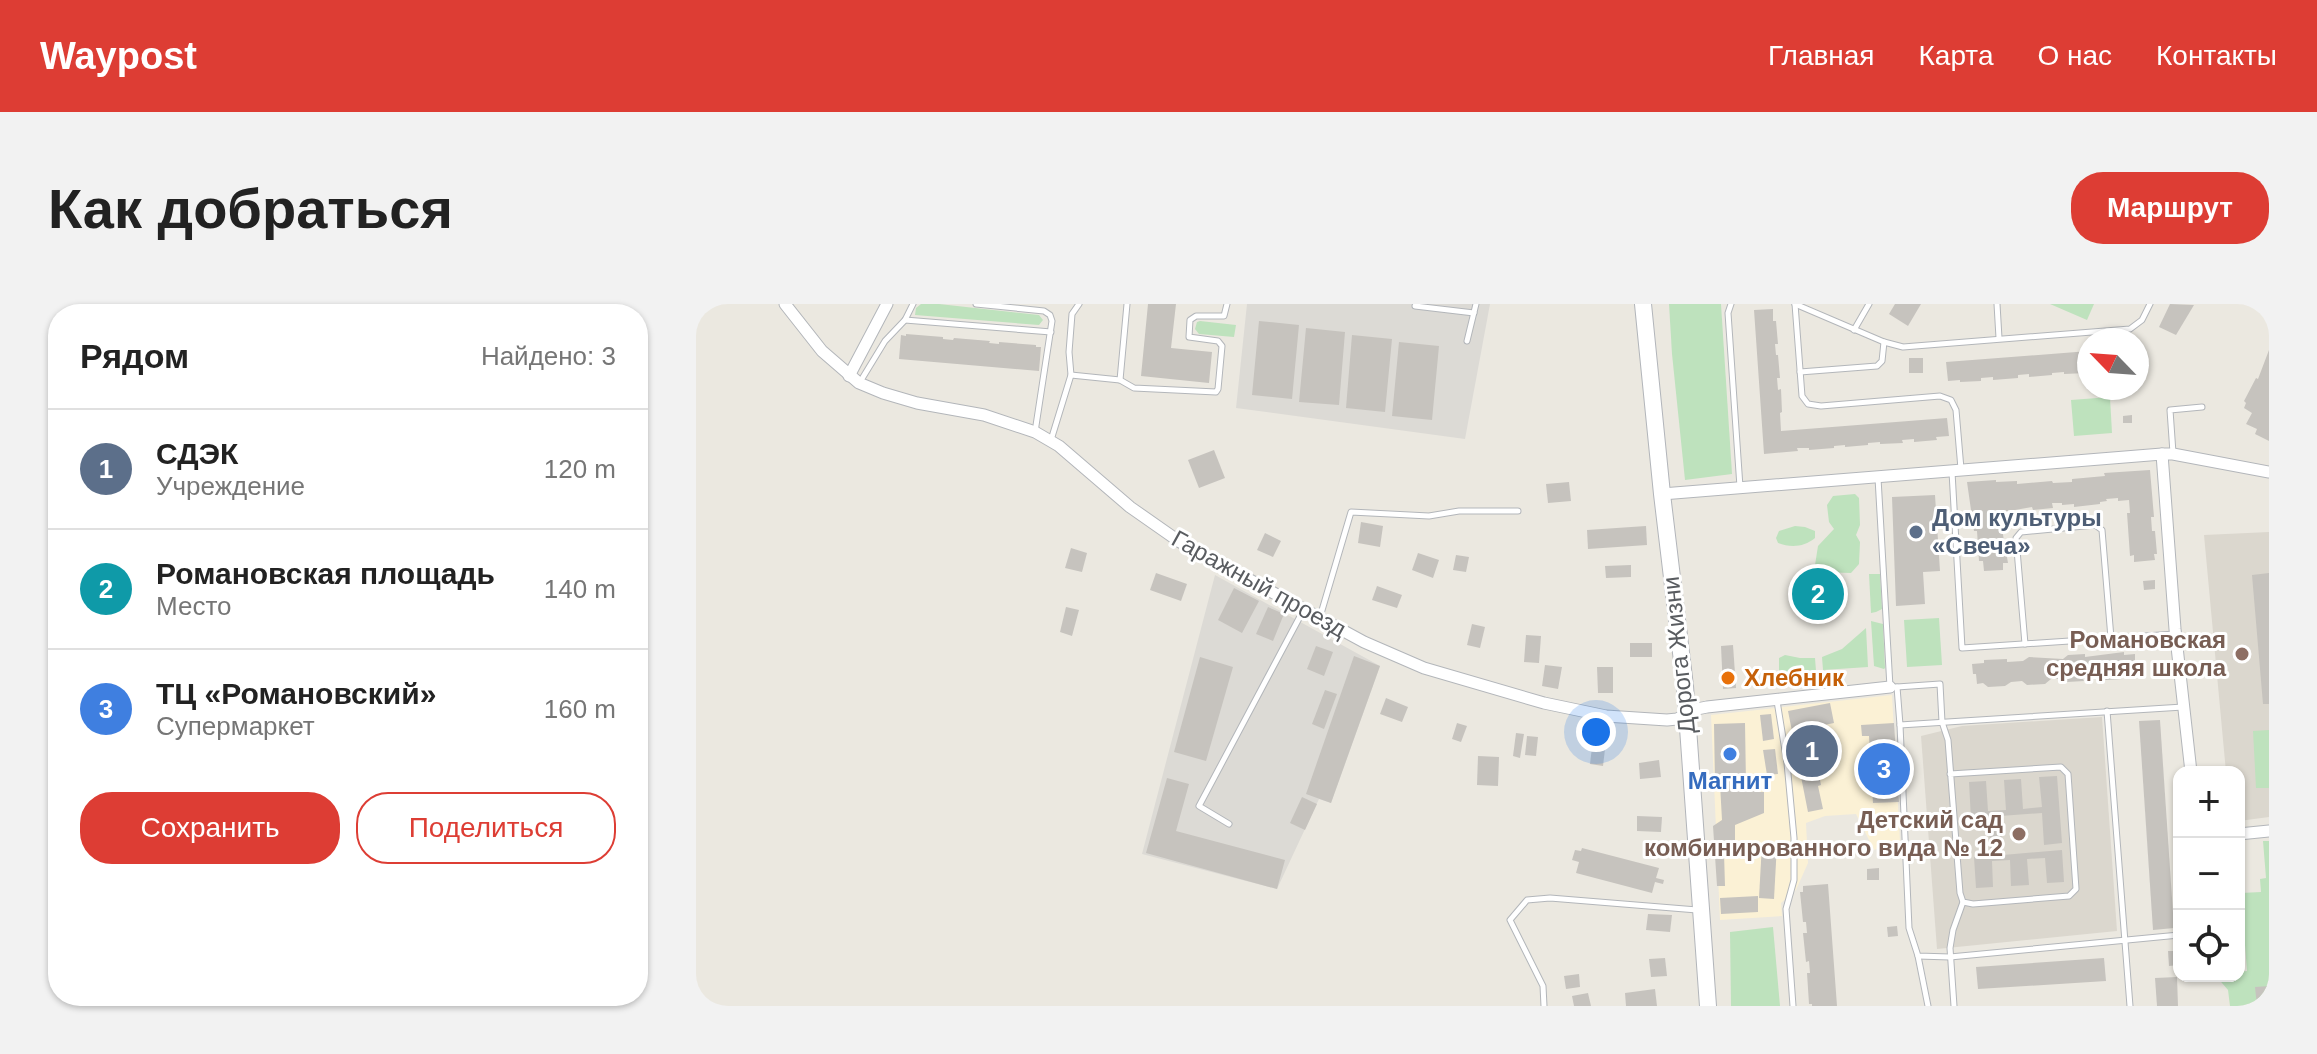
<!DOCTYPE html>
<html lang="ru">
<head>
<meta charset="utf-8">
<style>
	body { margin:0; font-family:Arial,sans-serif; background:#f2f2f2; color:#222 }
	.controls { position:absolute; right:24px; bottom:24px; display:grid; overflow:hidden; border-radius:16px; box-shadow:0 2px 6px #0004 }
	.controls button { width:72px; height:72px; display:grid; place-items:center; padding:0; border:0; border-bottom:2px solid #e0e0e0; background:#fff; color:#222; font:40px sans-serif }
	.compass { position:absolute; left:1381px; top:24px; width:72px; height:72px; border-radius:50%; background:#fff; box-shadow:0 2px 6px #0004; rotate:295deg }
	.you { position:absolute; left:900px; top:428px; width:28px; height:28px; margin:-20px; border:6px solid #fff; border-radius:50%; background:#1a73e8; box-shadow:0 0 0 12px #1a73e833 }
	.badge { display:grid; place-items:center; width:52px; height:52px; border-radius:50%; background:#dd3d34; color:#fff; font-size:26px; font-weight:700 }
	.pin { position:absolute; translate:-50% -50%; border:4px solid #fff; box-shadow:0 2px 8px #0006 }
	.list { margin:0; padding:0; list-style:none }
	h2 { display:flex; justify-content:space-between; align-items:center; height:104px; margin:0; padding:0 32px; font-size:34px }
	h2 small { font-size:26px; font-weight:400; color:#767676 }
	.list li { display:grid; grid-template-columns:52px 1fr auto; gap:24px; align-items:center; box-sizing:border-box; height:120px; padding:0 32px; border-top:2px solid #e0e0e0 }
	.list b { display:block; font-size:30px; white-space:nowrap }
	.list p { margin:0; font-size:26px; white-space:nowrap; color:#767676 }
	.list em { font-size:26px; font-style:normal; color:#767676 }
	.actions { display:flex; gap:16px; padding:24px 32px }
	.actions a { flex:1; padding:18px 0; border:2px solid #dd3d34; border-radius:32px; text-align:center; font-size:28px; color:#dd3d34 }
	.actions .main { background:#dd3d34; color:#fff }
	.icon { flex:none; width:44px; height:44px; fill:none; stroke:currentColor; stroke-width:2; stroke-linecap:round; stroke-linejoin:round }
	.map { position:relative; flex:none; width:1573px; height:702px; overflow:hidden; border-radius:32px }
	header { display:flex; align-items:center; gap:48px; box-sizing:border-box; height:112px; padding:0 40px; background:#dd3d34; color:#fff }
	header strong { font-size:38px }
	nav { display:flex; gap:44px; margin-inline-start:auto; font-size:28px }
	.intro { display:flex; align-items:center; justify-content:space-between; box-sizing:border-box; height:192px; padding:0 48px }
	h1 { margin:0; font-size:56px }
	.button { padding:20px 36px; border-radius:32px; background:#dd3d34; color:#fff; font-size:28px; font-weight:700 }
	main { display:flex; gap:48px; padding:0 48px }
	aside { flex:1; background:#fff; border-radius:32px; box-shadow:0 2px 6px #0004 }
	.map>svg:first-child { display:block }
</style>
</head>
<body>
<header>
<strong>Waypost</strong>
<nav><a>Главная</a><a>Карта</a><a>О нас</a><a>Контакты</a></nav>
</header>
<div class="intro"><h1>Как добраться</h1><a class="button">Маршрут</a></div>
<main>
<aside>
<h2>Рядом<small>Найдено: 3</small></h2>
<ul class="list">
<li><span class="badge" style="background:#5c6f8a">1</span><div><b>СДЭК</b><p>Учреждение</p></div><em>120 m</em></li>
<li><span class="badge" style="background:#0f9aa8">2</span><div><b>Романовская площадь</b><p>Место</p></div><em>140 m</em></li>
<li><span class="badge" style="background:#3f7fe0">3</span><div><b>ТЦ «Романовский»</b><p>Супермаркет</p></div><em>160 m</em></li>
</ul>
<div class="actions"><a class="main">Сохранить</a><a>Поделиться</a></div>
</aside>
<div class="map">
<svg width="1573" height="702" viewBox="0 0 1573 702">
	<rect width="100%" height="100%" fill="#ebe8e0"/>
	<path fill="#fbf1d5" d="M1196,391L1204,537L1178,546L1160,510L1129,512L1110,519L1112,559L1100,586L1085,599L1086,612L1024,616L1015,411Z"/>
	<g fill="#dcdad5">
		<path d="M551,0H794L769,135L540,104Z"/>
		<path d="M519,271L684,362L635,499L623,495L581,585L446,550Z"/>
	</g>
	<g fill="#dbd7ce">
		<path d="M1573,228V513L1543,517V468H1530L1508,231Z"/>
		<path d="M1406,413L1421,627L1241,645L1225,432L1266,422Z"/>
	</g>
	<g fill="#bee2bd">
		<path d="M225,0H243L343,11L347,16L343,21L219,11L220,4Z"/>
		<path d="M973,0H1025L1036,170L989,176L976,50Z"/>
		<path d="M1354,0H1398L1391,16Z"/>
		<path d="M504,17L540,21L538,33L503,30L499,25L501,18Z"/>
		<path d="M1414,93L1416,129L1378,132L1375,96Z"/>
		<path d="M1159,190L1163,194L1164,221L1160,231L1164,238L1163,260L1155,269L1126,268L1119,261L1122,242L1138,225L1133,218L1131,201L1137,192Z"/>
		<path d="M1099,222L1109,223L1119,227V234C1108,243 1095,244 1082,239L1080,234L1083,227Z"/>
		<path d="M1173,270H1184L1186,305L1180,308L1175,309Z"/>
		<path d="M1243,314L1246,361L1211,363L1208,316Z"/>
		<path d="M1175,317L1187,320L1189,364L1188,365L1178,362Z"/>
		<path d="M1170,324L1172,363L1127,366L1126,353L1146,345Z"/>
		<path d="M1089,351L1104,354H1119L1120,367L1083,370V354Z"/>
		<path d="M1573,426V484H1560L1557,427Z"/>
		<path d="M1567,537H1573V702H1534L1532,686L1520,672H1543V668L1551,667L1545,589L1565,588L1564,575L1570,574Z"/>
		<path d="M1077,623L1084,702H1035L1034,628Z"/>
	</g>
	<g fill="#c6c3be">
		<path d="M452,0H480L475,44L516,48L513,79L445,72Z"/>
		<path d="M1199,0H1225L1212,22L1193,10Z"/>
		<path d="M1474,0L1498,1L1480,31L1463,23Z"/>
		<path d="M1077,5V17H1080L1082,40H1079L1080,51H1082L1084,74H1081L1082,86L1085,85L1086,108L1084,109L1085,127L1251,114L1253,132L1240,133L1241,136L1218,138V135L1206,136L1207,139L1184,140V138L1172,139V141L1149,143V141L1138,142V144L1113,146V144H1101L1102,147L1068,150L1058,6Z"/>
		<path d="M563,17L603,21L596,95L556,91Z"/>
		<path d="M610,24L649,28L643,101L603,98Z"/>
		<path d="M210,30L247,33V35L257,36L258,34L294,37L293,39L303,40V38L340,41V43H345L343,67L203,55L205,31L210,32Z"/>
		<path d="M656,31L696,35L689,108L650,104Z"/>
		<path d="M703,38L743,42L736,116L696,112Z"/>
		<path d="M1573,46V137L1559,130L1561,125L1550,120L1556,109L1548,104L1550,99L1548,97L1560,74L1562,75Z"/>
		<path d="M1393,47V66H1390L1391,69L1368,70V68L1356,69V71L1333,73V70L1322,71V74L1297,76V73L1285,74V77L1264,78V76L1252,77L1250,58Z"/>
		<rect x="1213" y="54" width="14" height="15"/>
		<path d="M1436,111V119H1427V112Z"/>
		<path d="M518,146L529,174L503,184L492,156Z"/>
		<path d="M1454,166L1458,213H1455L1456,227H1459L1461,250H1458L1459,256L1438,258V251L1434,252L1431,209H1434L1433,196L1422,197V194L1410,195L1411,197L1404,198V200L1378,203V200L1366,201V199H1356L1357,204L1337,206L1336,203L1302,209L1304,225H1306L1312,259H1307V266L1288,267L1287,257H1283L1281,227H1278L1271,178L1300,176V178L1321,177V180L1356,177L1357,179L1376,178V175L1409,172L1408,169Z"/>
		<path d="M873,178L875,197L852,199L850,180Z"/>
		<path d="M1239,191L1244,267L1227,268L1229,300L1200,302L1196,193Z"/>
		<path d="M665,218L687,222L684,243L662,239Z"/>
		<path d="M950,222L951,241L892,245L891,226Z"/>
		<path d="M569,229L585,237L577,253L561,246Z"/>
		<path d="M375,244L391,249L386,268L369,264Z"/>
		<path d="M722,249L743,256L737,274L716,266Z"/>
		<path d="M760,251L773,253L770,268L757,266Z"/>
		<path d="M935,261V273L910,274L909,262Z"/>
		<path d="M460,269L491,280L485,297L454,286Z"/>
		<path d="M1573,269V400H1567L1556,271Z"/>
		<path d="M1459,276V285L1448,286L1447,277Z"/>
		<path d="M681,282L706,291L701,304L676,296Z"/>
		<path d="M538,284L563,297L546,329L522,316Z"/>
		<path d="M370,303L383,306L376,332L364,328Z"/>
		<path d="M572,303L588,310L577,337L560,330Z"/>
		<path d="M776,320L789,323L784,344L771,341Z"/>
		<path d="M830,331L845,332L843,359L828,358Z"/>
		<rect x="934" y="339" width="22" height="14"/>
		<path d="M1037,341L1040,384L1027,385L1025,342Z"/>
		<path d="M620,342L637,348L628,372L611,365Z"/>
		<path d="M1428,348V351L1439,350V360H1436L1437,370L1431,371V373H1426V375L1410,376L1404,372L1392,373L1393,375H1387L1388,377L1371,378V376L1365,377V375H1355L1349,380L1331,381L1326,377L1315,378L1309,382L1292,383L1287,379L1281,380L1280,370H1277L1276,360L1288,359V356L1311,355V358L1327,357L1333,353L1367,355L1372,351L1389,350V353Z"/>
		<path d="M658,352L684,362L635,499L610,490Z"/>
		<path d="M504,353L537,363L510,457L478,448Z"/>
		<path d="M849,361L866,363L862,385L846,382Z"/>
		<path d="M901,363H917V389H902Z"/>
		<path d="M629,386L641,390L628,425L616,420Z"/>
		<path d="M690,394L712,403L706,418L684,410Z"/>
		<path d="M1134,399L1138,419L1114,424L1125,481L1122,482L1127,505L1112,508L1092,407Z"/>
		<path d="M1075,410L1078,435L1067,437L1064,411Z"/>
		<path d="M1464,416L1478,624L1457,626L1443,417Z"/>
		<path d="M761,419L771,422L765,438L756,435Z"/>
		<path d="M1049,419L1050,480H1059V488H1068V509L1039,521V549H1028L1029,582H1021L1017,522L1026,516L1024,480H1019L1018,420Z"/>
		<path d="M1198,419L1203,498L1177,499L1173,432H1166L1165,421Z"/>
		<path d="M820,429L828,430L824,454L817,452Z"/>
		<path d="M831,432L842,433L840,452L829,451Z"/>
		<path d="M896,443L909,445L907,462L894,460Z"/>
		<path d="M1079,445L1082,470L1071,471L1067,446Z"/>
		<path d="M782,452L803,453L802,482L781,481Z"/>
		<path d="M963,456L965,473L944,475L943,459Z"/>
		<path d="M1361,472L1366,539L1348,541L1346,509L1304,512L1307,551L1366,546L1368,578L1351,579L1349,554L1331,555L1333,581L1315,582L1314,556L1296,557L1297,583L1280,584L1278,553L1295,552L1292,513L1275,515L1273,478L1290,477L1292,507L1310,506L1308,476L1325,475L1327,505L1346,503L1343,473Z"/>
		<path d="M471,474L493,480L480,527L589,556L581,585L450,549Z"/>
		<path d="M606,493L621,500L609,526L594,519Z"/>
		<path d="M941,512L966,513L965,528L941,527Z"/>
		<path d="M1066,539L1081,540L1078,595L1063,594Z"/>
		<path d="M886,544L963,564L960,574L968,576L967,580L959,578L956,589L880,569L883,558L876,556L879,546L885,547Z"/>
		<path d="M1183,564V576H1171V565Z"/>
		<path d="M1132,580L1141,702H1116V700H1113L1111,669H1114L1113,657L1110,658L1107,629H1111L1110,618H1107L1104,588H1107V582Z"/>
		<path d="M1062,592V608L1025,610L1024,594Z"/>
		<path d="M952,610L976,611L974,628L950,626Z"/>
		<path d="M1201,622L1202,632L1192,633L1191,623Z"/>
		<path d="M1472,647H1483V661L1473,662Z"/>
		<path d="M969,654L971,672L955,673L953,655Z"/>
		<path d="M1408,654L1410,677L1282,685L1280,663Z"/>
		<path d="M883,670L884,683L870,685L868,672Z"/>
		<path d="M1481,673L1482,702H1461L1459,674Z"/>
		<path d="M1573,682V702H1561L1559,683Z"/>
		<path d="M959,685L961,702H930L929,689Z"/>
		<path d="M892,689L895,702H878L876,692Z"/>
	</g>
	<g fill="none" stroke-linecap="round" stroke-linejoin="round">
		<defs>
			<g id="service">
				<path d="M280,0L348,7L354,11L356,17L339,128"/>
				<path d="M1035,0L1032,9L1044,183"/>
				<path d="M1099,0L1188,38L1207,43L1434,25L1446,16L1454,0"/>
				<path d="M1099,0L1106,92L1112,100L1125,102L1244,92L1255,96L1260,106L1265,165"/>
				<path d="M1301,0L1303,34"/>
				<path d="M719,2L778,9"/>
				<path d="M209,16L355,28"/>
				<path d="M1158,26L1173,0"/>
				<path d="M771,37L780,0"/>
				<path d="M1104,68L1181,62L1186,57L1188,38"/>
				<path d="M375,71L424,76L438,84L520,88L522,85L526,42L522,37L493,33L494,16L500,12H528L531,0"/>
				<path d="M424,76L431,0"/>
				<path d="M164,78L189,37L209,16L217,0"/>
				<path d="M355,136L375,71L373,48L376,10L383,0"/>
				<path d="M1477,149L1474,106L1506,103"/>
				<path d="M1256,168L1266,344L1479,330"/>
				<path d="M1182,174L1194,383H1201L1204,421L1487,403"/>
				<path d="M624,313L655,208L733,212L763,207H822"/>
				<path d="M1329,340L1320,234L1325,228L1399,221L1406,226L1415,334"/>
				<path d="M1201,383L1244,380L1246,418L1252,436L1264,589L1267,598L1277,600L1373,592L1380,585L1372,470L1365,463L1254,470"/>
				<path d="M1081,397L1091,459L1098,534V576L1090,605L1097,702"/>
				<path d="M1411,407L1434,702"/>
				<path d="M1204,421L1213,624L1222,652L1254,653L1483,631"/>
				<path d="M533,520L503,502L608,305"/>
				<path d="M1222,652L1232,702"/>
				<path d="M848,702L847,682L814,616L831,596L854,594L1001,606"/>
				<path d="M1258,702L1254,644L1257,626L1267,598"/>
			</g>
			<g id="minor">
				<path d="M89,0L126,47L163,79L187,89L221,99L288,111L339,128L363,142L434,203L484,238L668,338L728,364L848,399L910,412L971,416L981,415L1001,405L1011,403L1194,383"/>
				<path d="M153,72L191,0"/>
				<path d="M1466,150L1479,325L1495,468"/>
				<path d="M966,190L1466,150H1477L1573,168"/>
				<path d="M1543,530L1573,527"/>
			</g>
			<path id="secondary" d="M947,0L966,190L989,382L1012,702"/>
		</defs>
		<use href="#service" stroke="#b3b6ba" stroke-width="7"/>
		<use href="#minor" stroke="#b3b6ba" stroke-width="13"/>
		<use href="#secondary" stroke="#b2b5ba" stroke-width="18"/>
		<use href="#service" stroke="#fff" stroke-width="5"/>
		<use href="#minor" stroke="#fff" stroke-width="11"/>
		<use href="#secondary" stroke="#fff" stroke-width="16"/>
	</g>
	<circle fill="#5c6f8a" stroke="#fff" stroke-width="3" cx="1220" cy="228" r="8"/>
	<g fill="#8d6e63" stroke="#fff" stroke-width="3">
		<circle cx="1546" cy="350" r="8"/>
		<circle cx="1323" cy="530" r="8"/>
	</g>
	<circle fill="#e8710a" stroke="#fff" stroke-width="3" cx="1032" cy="374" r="8"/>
	<circle fill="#3f7fe0" stroke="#fff" stroke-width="3" cx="1034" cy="450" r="8"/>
	<g text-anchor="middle" stroke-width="6" stroke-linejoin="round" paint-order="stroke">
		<g font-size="24" font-weight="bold" fill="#4e5e75" stroke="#fff" text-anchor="start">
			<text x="1236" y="222">Дом культуры<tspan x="1236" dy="28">«Свеча»</tspan></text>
		</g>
		<g font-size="24" fill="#595c60" stroke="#fff">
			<text transform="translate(563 280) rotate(29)" y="8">Гаражный проезд</text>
			<text transform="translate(983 351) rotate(-96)" y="8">Дорога Жизни</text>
		</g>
		<g font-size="24" font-weight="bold" fill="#785e54" stroke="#fff" text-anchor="end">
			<text x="1530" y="344">Романовская<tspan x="1530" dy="28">средняя школа</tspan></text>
			<text x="1307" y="524">Детский сад<tspan x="1307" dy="28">комбинированного вида № 12</tspan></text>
		</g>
		<g font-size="24" font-weight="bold" fill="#c56008" stroke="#fff" text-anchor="start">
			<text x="1048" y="382">Хлебник</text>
		</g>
		<g font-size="24" font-weight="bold" fill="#366cbe" stroke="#fff">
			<text x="1034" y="485">Магнит</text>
		</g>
	</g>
</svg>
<div class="controls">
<button>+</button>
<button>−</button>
<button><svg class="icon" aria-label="locate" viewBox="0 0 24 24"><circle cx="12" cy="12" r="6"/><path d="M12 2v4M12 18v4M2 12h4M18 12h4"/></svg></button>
</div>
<svg class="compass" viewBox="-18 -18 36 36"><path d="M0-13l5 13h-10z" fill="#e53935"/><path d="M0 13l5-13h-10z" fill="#767676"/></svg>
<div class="you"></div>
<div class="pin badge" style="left:1116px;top:447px;background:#5c6f8a">1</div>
<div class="pin badge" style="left:1122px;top:290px;background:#0f9aa8">2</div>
<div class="pin badge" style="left:1188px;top:465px;background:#3f7fe0">3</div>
</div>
</main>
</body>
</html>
